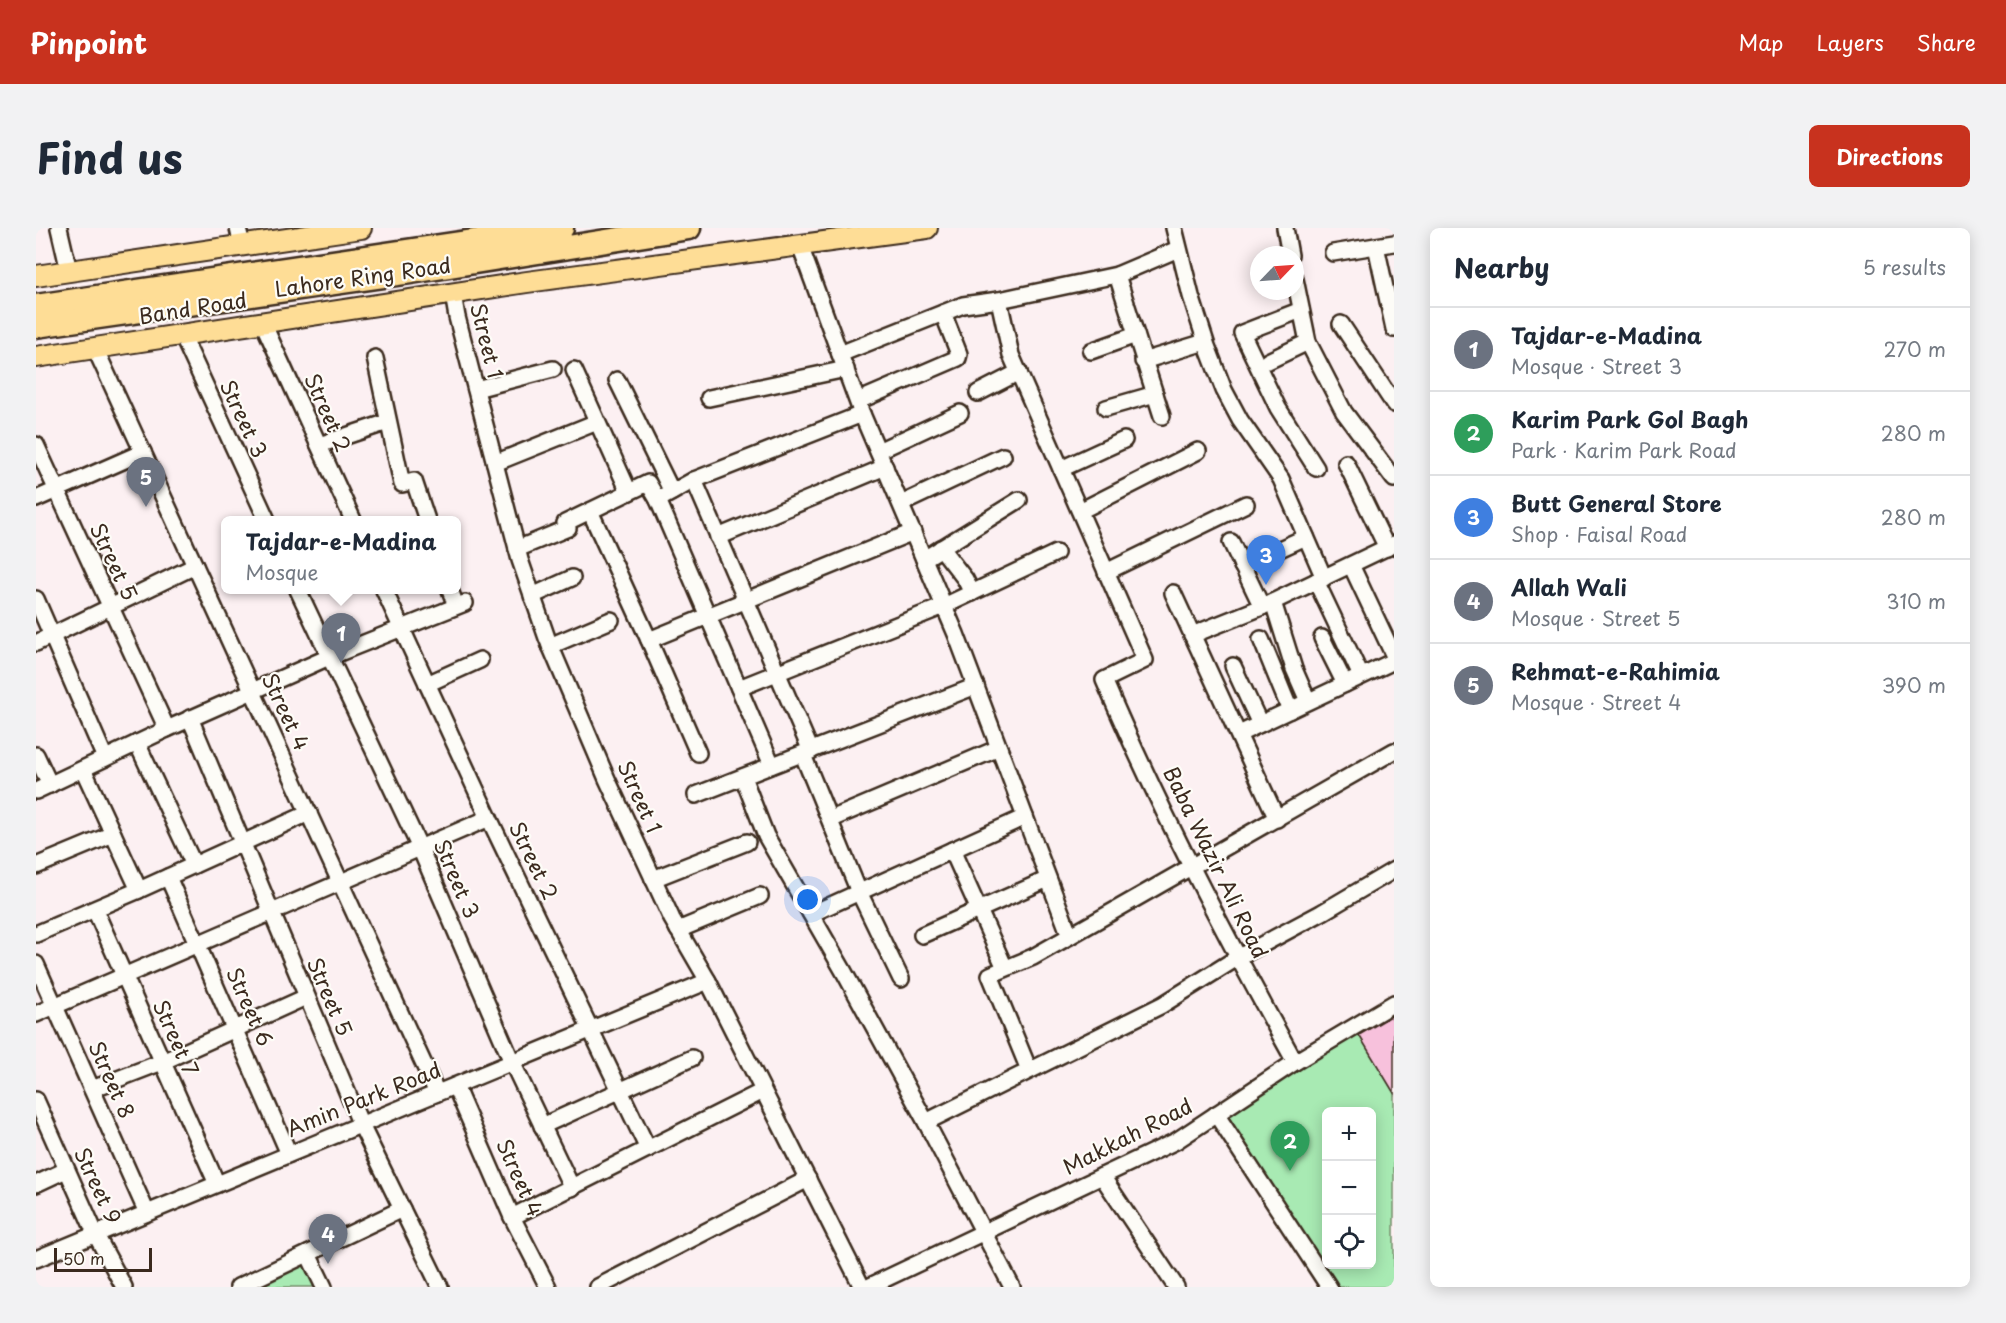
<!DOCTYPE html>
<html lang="en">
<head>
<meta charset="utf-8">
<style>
	body { margin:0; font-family:"Playpen Sans",sans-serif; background:#f2f2f3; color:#1f2937 }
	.controls { position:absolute; right:18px; bottom:18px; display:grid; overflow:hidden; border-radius:9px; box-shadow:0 3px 15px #0003 }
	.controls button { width:54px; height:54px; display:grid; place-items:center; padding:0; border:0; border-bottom:2px solid #e0e1e3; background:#fff; color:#1f2937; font:30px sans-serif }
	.compass { position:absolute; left:1214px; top:18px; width:54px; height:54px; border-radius:50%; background:#fff; box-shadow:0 3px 15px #0003; rotate:65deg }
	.scale { position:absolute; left:18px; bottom:15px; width:98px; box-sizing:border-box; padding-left:6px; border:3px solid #3b2a1e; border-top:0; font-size:16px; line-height:21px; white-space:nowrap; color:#3b2a1e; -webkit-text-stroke:4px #fdfcf7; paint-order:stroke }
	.you { position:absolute; left:772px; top:672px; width:21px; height:21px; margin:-15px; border:4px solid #fff; border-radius:50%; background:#1a73e8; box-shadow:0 0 0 9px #1a73e833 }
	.badge { display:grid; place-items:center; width:39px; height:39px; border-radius:50%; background:#c8321e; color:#fff; font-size:20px; font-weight:700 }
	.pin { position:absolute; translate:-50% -50px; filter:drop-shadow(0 2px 3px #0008) }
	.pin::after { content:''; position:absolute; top:32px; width:21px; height:18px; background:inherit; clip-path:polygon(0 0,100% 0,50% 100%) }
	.popup { position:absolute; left:185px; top:288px; width:240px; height:78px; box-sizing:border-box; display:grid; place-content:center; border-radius:9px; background:#fff; filter:drop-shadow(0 2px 4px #0005); font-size:20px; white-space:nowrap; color:#747a83 }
	.popup b { font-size:22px; color:#1f2937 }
	.popup::after { content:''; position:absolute; left:50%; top:100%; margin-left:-12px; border:12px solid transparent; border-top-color:#fff }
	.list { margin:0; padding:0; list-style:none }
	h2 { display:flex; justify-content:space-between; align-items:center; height:78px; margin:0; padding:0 24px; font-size:26px }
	h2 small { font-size:20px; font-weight:400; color:#747a83 }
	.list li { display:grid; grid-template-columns:39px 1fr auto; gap:18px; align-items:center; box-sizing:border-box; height:84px; padding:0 24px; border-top:2px solid #e0e1e3 }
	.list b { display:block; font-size:22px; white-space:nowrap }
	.list p { margin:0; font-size:20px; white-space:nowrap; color:#747a83 }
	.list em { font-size:20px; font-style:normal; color:#747a83 }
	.icon { flex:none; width:33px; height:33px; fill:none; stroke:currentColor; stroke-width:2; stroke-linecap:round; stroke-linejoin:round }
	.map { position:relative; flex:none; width:1358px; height:1059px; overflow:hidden; border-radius:9px }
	header { display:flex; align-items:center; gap:36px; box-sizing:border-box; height:84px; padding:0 30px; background:#c8321e; color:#fff }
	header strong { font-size:28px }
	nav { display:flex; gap:33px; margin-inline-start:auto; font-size:21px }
	.intro { display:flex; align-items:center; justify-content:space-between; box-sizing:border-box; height:144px; padding:0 36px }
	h1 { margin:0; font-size:42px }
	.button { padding:15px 27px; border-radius:9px; background:#c8321e; color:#fff; font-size:21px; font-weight:700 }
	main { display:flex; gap:36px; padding:0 36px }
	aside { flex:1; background:#fff; border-radius:9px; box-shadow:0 3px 15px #0003 }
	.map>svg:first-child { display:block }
</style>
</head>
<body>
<header>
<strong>Pinpoint</strong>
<nav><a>Map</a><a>Layers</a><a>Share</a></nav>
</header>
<div class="intro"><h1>Find us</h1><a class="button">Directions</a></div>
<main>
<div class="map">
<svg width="1358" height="1059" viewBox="0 0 1358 1059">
	<rect width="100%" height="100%" fill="#fcf0f2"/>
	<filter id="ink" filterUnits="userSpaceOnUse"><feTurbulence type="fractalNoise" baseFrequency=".0167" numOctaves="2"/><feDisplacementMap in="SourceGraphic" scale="12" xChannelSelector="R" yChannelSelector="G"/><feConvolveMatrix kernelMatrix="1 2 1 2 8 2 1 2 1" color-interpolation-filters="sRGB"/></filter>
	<g filter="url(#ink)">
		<g fill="#a8eab3" stroke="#728a68" stroke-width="1.5" fill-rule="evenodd">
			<path d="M1318,799L1358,865V1059H1293L1180,886ZM1290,884H1336V1036H1290Z"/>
			<path d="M272,1026L288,1059H202Z"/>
		</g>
		<path fill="#f7c1dc" stroke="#3b2a1e" stroke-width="1.5" d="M1355,788L1358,793V865L1323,807Z"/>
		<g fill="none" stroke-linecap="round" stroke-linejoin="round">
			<defs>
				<g id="minor">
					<path d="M23,0L33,43"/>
					<path d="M202,0L206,18"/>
					<path d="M1138,0L1155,68L1171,118L1188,162L1204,192L1245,251L1288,350"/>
					<path d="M1249,0L1254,27"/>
					<path d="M764,18L826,186L920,406L1034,708"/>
					<path d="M1340,18L1358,101"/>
					<path d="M1297,25L1358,15"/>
					<path d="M1081,47L1126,188"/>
					<path d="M417,66L421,89L484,332L511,410L571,551L636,691L672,753L826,1059"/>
					<path d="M963,72L975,127L1109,432L1068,452C1124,583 1190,709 1259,834"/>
					<path d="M1265,82L1206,105L1242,180L1280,240"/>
					<path d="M227,95L317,292"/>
					<path d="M1305,96L1358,176"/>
					<path d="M146,107L231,292"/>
					<path d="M1272,114L1308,184L1358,251"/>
					<path d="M59,120L401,865"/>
					<path d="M1055,123L1100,107"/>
					<path d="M804,126L927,77L963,72L1081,47L1142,21"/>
					<path d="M339,130L366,256L378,253L391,292"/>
					<path d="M1107,133L1169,114"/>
					<path d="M1232,133L1272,114L1259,51"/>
					<path d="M538,142L593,264"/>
					<path d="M581,152L636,264"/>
					<path d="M440,161L517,141"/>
					<path d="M942,165L983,144"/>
					<path d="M673,170L810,141"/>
					<path d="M822,173L922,130L923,126L907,85"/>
					<path d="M1070,180L1119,166"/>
					<path d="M0,217L131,501"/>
					<path d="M283,217L352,194"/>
					<path d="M842,223L924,185"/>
					<path d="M459,235L561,194"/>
					<path d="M1310,235L1351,320"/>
					<path d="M1025,241L1088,212"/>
					<path d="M658,252L775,523"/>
					<path d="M0,271L107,224"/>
					<path d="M622,272L658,252L826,186"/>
					<path d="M865,276L967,228"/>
					<path d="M554,283L613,412L662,525"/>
					<path d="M1044,283L1162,223"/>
					<path d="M682,309L849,239"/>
					<path d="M1195,314L1226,379"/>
					<path d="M905,320L929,351L936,365"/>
					<path d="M481,321L532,300L529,295L612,255L622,272L736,537"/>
					<path d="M888,331L983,272"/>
					<path d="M1315,337L1358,428"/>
					<path d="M1206,338L1270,309"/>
					<path d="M1070,344L1210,276"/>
					<path d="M1280,353L1325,448"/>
					<path d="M262,362L384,620L476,834L536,960"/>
					<path d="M348,362L453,590L612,921"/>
					<path d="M414,362L420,378"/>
					<path d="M1137,365L1241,591"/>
					<path d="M496,368L536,350"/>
					<path d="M0,371L69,530"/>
					<path d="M1237,374L1258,441L1272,473"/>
					<path d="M1156,407L1226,379L1358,316"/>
					<path d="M1286,410L1309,456"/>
					<path d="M1225,411L1254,482"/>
					<path d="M613,412L877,304"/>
					<path d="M0,415L159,338"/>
					<path d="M514,418L575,392"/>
					<path d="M1197,438L1224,496"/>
					<path d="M391,456L444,432"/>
					<path d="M703,460L908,378L1020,325"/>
					<path d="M154,490L325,897L404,1059"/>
					<path d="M1203,506L1358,433"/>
					<path d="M101,515L158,637"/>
					<path d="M0,527L14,557"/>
					<path d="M767,527L823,664L865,751"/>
					<path d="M707,549L730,608L807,742L890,894"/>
					<path d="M0,563L131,501L293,429L429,375"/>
					<path d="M660,567L940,458"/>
					<path d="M795,591L963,520"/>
					<path d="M916,622L969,740"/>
					<path d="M0,638L77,606"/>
					<path d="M132,649L253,926"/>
					<path d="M617,651L711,614"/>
					<path d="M103,662L273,585"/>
					<path d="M59,682L181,956"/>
					<path d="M775,686L989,589"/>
					<path d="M642,702L724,668"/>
					<path d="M0,706L103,662L47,541"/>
					<path d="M886,707L1012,651"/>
					<path d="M0,736L111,985"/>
					<path d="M0,786L453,590"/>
					<path d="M993,842L954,747L997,729L1358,523"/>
					<path d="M419,858L476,989L512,1059"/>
					<path d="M56,861L126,834L270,769"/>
					<path d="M0,872L60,1007L88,1059"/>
					<path d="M1180,886L1293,1059"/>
					<path d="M506,898L656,830"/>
					<path d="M1066,948L1140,1059"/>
					<path d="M0,956L30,942"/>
					<path d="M476,989L727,863"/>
					<path d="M272,1026L288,1059"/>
					<path d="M0,1031L672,753"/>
					<path d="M202,1059L366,981"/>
					<path d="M562,1059L772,951"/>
					<path d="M832,1059L1140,913L1259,834L1358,775"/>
					<path d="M976,1059L890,894L1126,777L1201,730L1285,685L1358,642"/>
				</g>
				<g id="major">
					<path d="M0,48L325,0"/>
					<path d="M0,129L491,54L891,0"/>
				</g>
				<g id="highway">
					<path d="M0,78L526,0"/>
					<path d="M0,98L375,44L653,0"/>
				</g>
			</defs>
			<use href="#minor" stroke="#3b2a1e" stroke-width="20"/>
			<use href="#major" stroke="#3b2a1e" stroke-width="24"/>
			<use href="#highway" stroke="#3b2a1e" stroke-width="27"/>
			<use href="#minor" stroke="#fdfcf7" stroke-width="15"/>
			<use href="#major" stroke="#fedd96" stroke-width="20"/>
			<use href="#highway" stroke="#fedd96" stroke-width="22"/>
		</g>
	</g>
	<g text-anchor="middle" stroke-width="4.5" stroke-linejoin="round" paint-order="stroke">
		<g font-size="21" fill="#3b2a1e" stroke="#fdfcf7">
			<text transform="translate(327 50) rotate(-8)" y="7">Lahore Ring Road</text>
			<text transform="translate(157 81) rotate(-9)" y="7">Band Road</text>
			<text transform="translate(450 113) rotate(76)" y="7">Street 1</text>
			<text transform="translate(291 185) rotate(66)" y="7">Street 2</text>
			<text transform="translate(207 191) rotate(65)" y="7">Street 3</text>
			<text transform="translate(77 334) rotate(65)" y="7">Street 5</text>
			<text transform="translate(249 484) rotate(65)" y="7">Street 4</text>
			<text transform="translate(603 569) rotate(66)" y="7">Street 1</text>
			<text transform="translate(497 633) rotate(64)" y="7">Street 2</text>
			<text transform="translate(1179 635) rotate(64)" y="7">Baba Wazir Ali Road</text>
			<text transform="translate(420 651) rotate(67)" y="7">Street 3</text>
			<text transform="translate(293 769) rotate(67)" y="7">Street 5</text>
			<text transform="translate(213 779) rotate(66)" y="7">Street 6</text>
			<text transform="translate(139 810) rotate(66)" y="7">Street 7</text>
			<text transform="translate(75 852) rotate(66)" y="7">Street 8</text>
			<text transform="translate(328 872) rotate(-22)" y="7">Amin Park Road</text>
			<text transform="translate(1092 909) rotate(-27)" y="7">Makkah Road</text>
			<text transform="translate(483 950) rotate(66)" y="7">Street 4</text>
			<text transform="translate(61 958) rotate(65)" y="7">Street 9</text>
		</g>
	</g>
</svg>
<div class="controls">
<button>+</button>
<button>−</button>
<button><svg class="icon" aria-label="locate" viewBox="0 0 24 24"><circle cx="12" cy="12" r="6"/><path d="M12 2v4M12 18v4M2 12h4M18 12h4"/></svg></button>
</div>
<svg class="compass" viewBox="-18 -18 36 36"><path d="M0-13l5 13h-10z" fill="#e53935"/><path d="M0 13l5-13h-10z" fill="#747a83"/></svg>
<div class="scale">50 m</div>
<div class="you"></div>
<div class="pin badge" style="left:305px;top:435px;background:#6b7280">1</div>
<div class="popup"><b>Tajdar-e-Madina</b>Mosque</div>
<div class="pin badge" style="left:1254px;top:943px;background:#2e9e5b">2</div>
<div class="pin badge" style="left:1230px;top:357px;background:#3f7fe0">3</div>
<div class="pin badge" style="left:292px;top:1036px;background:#6b7280">4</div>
<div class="pin badge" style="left:110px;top:279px;background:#6b7280">5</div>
</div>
<aside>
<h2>Nearby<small>5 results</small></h2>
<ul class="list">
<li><span class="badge" style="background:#6b7280">1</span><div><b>Tajdar-e-Madina</b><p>Mosque · Street 3</p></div><em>270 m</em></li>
<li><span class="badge" style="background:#2e9e5b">2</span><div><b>Karim Park Gol Bagh</b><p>Park · Karim Park Road</p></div><em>280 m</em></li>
<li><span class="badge" style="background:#3f7fe0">3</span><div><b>Butt General Store</b><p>Shop · Faisal Road</p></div><em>280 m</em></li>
<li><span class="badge" style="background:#6b7280">4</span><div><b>Allah Wali</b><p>Mosque · Street 5</p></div><em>310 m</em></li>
<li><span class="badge" style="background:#6b7280">5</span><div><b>Rehmat-e-Rahimia</b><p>Mosque · Street 4</p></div><em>390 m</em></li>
</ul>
</aside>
</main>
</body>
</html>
